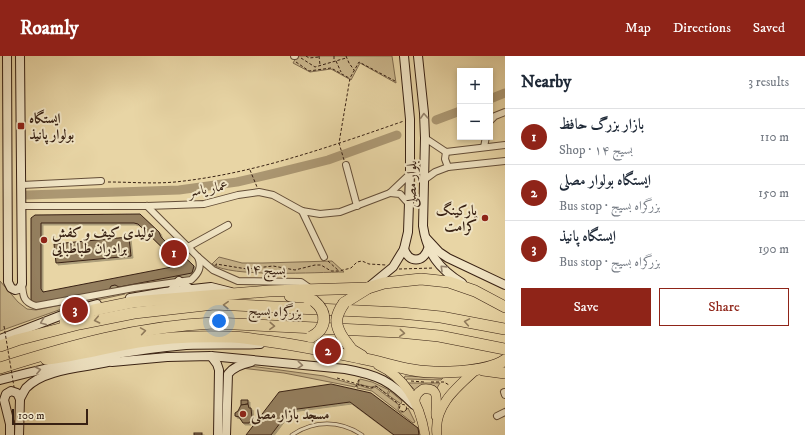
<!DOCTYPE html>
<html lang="en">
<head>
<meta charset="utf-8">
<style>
	body { margin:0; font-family:"IM FELL DW Pica",Amiri,serif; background:#f2f2f3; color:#1f2937 }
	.controls { position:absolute; right:12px; top:12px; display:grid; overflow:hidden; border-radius:0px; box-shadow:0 2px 6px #0003 }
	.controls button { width:36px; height:36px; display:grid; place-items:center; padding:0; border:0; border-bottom:1px solid #e0e1e3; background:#fff; color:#1f2937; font:20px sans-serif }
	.scale { position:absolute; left:12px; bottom:10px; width:76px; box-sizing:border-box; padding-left:4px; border:2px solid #382113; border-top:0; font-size:11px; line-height:14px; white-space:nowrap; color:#382113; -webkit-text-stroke:3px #f0e4c4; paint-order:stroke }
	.you { position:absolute; left:219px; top:265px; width:14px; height:14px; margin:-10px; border:3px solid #fff; border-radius:50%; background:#1a73e8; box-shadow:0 0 0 6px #1a73e833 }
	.badge { display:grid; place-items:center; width:26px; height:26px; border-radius:50%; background:#8f2418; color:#fff; font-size:13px; font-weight:700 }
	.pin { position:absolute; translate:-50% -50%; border:2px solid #fff; box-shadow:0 1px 4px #0006 }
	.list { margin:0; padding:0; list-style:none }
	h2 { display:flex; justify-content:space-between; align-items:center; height:52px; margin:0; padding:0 16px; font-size:17px }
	h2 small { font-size:13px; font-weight:400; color:#747a83 }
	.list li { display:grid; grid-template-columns:26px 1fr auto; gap:12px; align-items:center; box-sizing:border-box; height:56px; padding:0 16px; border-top:1px solid #e0e1e3 }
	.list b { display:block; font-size:15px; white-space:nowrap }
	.list p { margin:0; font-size:13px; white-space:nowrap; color:#747a83 }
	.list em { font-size:13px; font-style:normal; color:#747a83 }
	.actions { display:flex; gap:8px; padding:12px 16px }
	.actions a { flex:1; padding:9px 0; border:1px solid #8f2418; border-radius:0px; text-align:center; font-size:14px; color:#8f2418 }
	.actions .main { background:#8f2418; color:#fff }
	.map { position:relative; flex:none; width:505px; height:379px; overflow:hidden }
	header { display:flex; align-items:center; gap:24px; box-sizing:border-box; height:56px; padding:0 20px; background:#8f2418; color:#fff }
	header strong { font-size:19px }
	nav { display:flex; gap:22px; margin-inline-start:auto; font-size:14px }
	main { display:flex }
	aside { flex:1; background:#fff }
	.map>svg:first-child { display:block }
</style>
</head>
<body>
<header>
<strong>Roamly</strong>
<nav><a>Map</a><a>Directions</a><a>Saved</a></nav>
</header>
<main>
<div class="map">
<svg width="505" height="379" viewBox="0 0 505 379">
	<defs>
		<filter id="shadow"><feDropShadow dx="2" dy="2" stdDeviation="0" flood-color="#0004"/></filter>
	</defs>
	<rect width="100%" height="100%" fill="#e8d5a5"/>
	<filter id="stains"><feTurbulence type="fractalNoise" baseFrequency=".005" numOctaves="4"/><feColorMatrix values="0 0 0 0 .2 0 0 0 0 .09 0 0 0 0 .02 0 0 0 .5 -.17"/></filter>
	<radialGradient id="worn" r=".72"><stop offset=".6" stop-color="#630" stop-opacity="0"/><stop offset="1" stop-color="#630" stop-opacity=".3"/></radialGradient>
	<g fill="#cab68c" stroke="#816c50">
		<path d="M297,0H392L396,27L360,7L351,24L331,13L310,16L293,7Z"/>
		<path d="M219,201L242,207H263L332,205L344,216C318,216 230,222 212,208Z"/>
		<path d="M0,225L18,246L27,253L36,254L124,236L125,238L70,250L0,275Z"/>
		<path d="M243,309L324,320L356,329L355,331L284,317L241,312Z"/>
		<path d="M405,320L441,322H443L441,324L407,323L405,325L404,323Z"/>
		<path d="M360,323L372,326L389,334L387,338L376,330L371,331L358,328Z"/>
		<path d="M408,327H440L437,332C430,326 422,330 415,334Z"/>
		<path d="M358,329L371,333L375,331L399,349L398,353L400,356H404L408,352L415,366L413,367L372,335L357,332Z"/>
		<path d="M390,335L402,345L401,348L388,339Z"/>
	</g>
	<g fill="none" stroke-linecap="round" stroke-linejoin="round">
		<g stroke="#ac9873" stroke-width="9">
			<path d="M490,43L505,37"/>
			<path d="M436,64L460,55"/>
			<path d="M27,139L179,134L237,126L280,116L328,104L397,79"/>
		</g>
	</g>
	<g fill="#947f5f" stroke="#382113" fill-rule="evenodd" filter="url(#shadow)">
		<path d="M140,158L159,176L161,181L166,186L170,187L194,210L192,217L119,231L115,229L111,230L109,234L36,248L31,244V162L35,159ZM41,167H134L138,168L178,207L177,210L43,236L41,233Z"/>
		<path d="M129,181L131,200L56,207L54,188Z"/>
		<path d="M331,328L371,337L418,372L419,379H394L350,346L290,354L271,379H246L279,336Z"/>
		<path d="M241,344H248V348L241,349Z"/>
		<path d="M248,348L249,352H251L252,362L249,367H243L239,361L235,360V357L238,355L241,349Z"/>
		<rect x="194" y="377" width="8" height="2"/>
	</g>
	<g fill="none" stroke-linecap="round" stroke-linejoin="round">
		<defs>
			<path id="lane" d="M292,379C314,364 340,364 362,379"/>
			<g id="street">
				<path d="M294,0H295"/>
				<path d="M490,65L495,60L505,56"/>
				<path d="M425,82L446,96L505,89"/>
				<path d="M484,91L486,81"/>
				<path d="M446,96L445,103L448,111"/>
				<path d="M346,109L357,150"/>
				<path d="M424,124L435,116L448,111L505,105"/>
				<path d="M22,129L101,125"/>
				<path d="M390,137L400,138L409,148"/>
				<path d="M22,150H147L204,148L238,139L259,136L273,139L302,155L320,158L340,156L390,137L410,118"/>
				<path d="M147,150L198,201L213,214L238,225L301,226L311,233"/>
				<path d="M302,155L324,201"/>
				<path d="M188,191L228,169"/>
				<path d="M22,228C23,240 23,246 36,250L134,232L191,224C199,217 202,211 198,201"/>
				<path d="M504,336L505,339"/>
				<path d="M497,360L505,356"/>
			</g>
			<g id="secondary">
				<path d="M7,0L8,226L11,232L15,234L19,233L22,228L20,0"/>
				<path d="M418,0L424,57L425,82L423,170C427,197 439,213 462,227"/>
				<path d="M426,182L439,196L448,202L505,229"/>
				<path d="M404,193C409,207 423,207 428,193"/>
				<path d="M371,229L393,211L404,193L408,176L410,118V63L404,0"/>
				<path d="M171,235L179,225L190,233"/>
				<path d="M130,242L165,236L211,231L231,236"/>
				<path d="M0,283L75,254L97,248"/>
				<path d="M211,300L217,308L219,314L218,379"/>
				<path d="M112,306L167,301L211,300L345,313C379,319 390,325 414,349"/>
				<path d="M0,324C61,308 124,294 186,289C211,288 235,289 260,288"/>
				<path d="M20,343C22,339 24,335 26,332C46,311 90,312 117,304"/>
				<path d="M10,379V368L4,344L6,338L11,335L17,337L20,343L19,379"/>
				<path d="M226,379L228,318C233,311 242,308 251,306"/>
			</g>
			<g id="primary">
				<path d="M378,309C406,322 420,349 425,379"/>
				<path d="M415,345C415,339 418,336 423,333C442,331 435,347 436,360"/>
				<path d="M437,379C433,350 457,331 477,313"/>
			</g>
			<g id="highway">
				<path d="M290,240L304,241L314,245"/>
				<path d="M344,247L368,232L384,227L421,223L449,226L475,235L505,251"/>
				<path d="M65,266L94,254L133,246L269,235L368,232"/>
				<path d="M343,282L352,294L362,300"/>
				<path d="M0,290L17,284L79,268L134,257L214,248L401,257L441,261L505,273"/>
				<path d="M46,303C77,300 107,291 138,286C168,281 201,280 232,281C241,281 250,283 259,284C293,288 327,295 360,302C378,305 395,311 413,314C436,318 486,317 505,304"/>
				<path d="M0,312C70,290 140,270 214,267L399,276L439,280L505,293"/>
				<path d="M483,314L505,317"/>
			</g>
		</defs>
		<use href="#lane" stroke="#644e38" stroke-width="4.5"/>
		<use href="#street" stroke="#644e38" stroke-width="8"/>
		<use href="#secondary" stroke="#382113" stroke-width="10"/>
		<use href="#primary" stroke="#382113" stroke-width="10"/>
		<use href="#highway" stroke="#382113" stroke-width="12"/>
		<g stroke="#382113" stroke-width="1" stroke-dasharray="3 2" stroke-linecap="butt">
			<path d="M306,0L309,2L319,1"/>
			<path d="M319,0L320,9"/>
			<path d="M334,0V5"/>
			<path d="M346,0L349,7L354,14"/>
			<path d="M301,2L315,11L346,2"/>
			<path d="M336,5L341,16"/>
			<path d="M296,6L309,15L331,12L349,22"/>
			<path d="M344,104L339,87L350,22L359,6L395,25"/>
			<path d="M250,114L257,131"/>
			<path d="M108,126C130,126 153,128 175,126C253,118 329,91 404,65"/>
			<path d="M328,205L339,215"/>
			<path d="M216,210V208L247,213L273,210L295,214L315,209H321L331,215H339L351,212L357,206L362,205L369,208L386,209"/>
			<path d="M399,213L434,212"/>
			<path d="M337,322L371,332L376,330L400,349"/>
			<path d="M411,325L424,326"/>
			<path d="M431,326H444L449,329"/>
			<path d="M356,331L359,323"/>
			<circle cx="403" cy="352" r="3.5"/>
		</g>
		<use href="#lane" stroke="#f0e4c4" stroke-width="3"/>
		<use href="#street" stroke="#f0e4c4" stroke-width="6"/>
		<use href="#secondary" stroke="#f0e4c4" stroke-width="8"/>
		<use href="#primary" stroke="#e8d5a5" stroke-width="9"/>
		<use href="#highway" stroke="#e8d5a5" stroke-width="11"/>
		<defs>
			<g id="highway-bridge">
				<path d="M311,281C327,273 328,256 314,245"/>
				<path d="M343,282C334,268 335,260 344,247"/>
			</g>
		</defs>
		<use href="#highway-bridge" stroke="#382113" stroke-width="12" stroke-linecap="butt"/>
		<path stroke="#382113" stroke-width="1" stroke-dasharray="3 2" stroke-linecap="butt" d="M4,270L14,331"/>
		<use href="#highway-bridge" stroke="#e8d5a5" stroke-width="11"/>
	</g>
	<defs><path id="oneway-chevron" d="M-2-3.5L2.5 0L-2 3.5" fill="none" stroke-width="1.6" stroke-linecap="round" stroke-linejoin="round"/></defs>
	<g stroke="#94826c">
		<use href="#oneway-chevron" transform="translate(424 60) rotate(-93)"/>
		<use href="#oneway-chevron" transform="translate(443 212) rotate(-136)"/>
		<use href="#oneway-chevron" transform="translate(43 266) rotate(159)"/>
		<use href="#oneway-chevron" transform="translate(300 309) rotate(5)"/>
		<use href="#oneway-chevron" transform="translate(38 314) rotate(-13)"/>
	</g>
	<g stroke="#907b5c">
		<use href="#oneway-chevron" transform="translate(226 249) rotate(-177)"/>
		<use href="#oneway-chevron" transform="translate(97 264) rotate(168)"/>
		<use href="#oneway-chevron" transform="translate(467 266) rotate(-170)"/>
		<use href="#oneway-chevron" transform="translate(272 270) rotate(3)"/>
		<use href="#oneway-chevron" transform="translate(143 275) rotate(-9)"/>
		<use href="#oneway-chevron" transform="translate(402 277) rotate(5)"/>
	</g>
	<g fill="#8f2418" stroke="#f0e4c4" stroke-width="1.5">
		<rect x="17" y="66" width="8" height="8" rx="2"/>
		<circle cx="485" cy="162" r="4"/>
		<circle cx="44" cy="184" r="4"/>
		<circle cx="243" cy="358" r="4"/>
	</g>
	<g text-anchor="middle" stroke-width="4" stroke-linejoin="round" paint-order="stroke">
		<g font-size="14" font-weight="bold" fill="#382113" stroke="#f0e4c4" text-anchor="start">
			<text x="29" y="67">ایستگاه<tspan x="29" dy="16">بولوار پانیذ</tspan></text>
			<text x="477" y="159" text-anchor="end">پارکینگ<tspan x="477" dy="16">کرامت</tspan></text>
			<text x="52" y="181">تولیدی کیف و کفش<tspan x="52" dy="16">برادران طباطبایی</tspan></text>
			<text x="251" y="363">مسجد بازار مصلی</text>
		</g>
		<g font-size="14" fill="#382113" stroke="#f0e4c4">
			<text transform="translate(411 128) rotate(-89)" y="5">بلوار مصلی</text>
			<text transform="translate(208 132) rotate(-10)" y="5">عمار یاسر</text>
			<text transform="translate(265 213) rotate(2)" y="5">بسیج ۱۴</text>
			<text transform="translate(275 255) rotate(3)" y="5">بزرگراه بسیج</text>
		</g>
	</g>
	<rect width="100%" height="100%" filter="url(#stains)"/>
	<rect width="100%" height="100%" fill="url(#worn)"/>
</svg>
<div class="controls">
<button>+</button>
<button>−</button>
</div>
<div class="scale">100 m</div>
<div class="you"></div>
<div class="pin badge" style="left:174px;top:197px">1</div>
<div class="pin badge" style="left:328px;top:295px">2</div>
<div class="pin badge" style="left:75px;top:254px">3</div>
</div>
<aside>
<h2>Nearby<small>3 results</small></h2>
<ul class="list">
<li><span class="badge">1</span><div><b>بازار بزرگ حافظ</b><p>Shop · بسیج ۱۴</p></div><em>110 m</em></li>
<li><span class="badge">2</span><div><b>ایستگاه بولوار مصلی</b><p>Bus stop · بزرگراه بسیج</p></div><em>150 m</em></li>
<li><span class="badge">3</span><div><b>ایستگاه پانیذ</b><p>Bus stop · بزرگراه بسیج</p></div><em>190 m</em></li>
</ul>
<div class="actions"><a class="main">Save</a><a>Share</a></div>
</aside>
</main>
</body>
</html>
